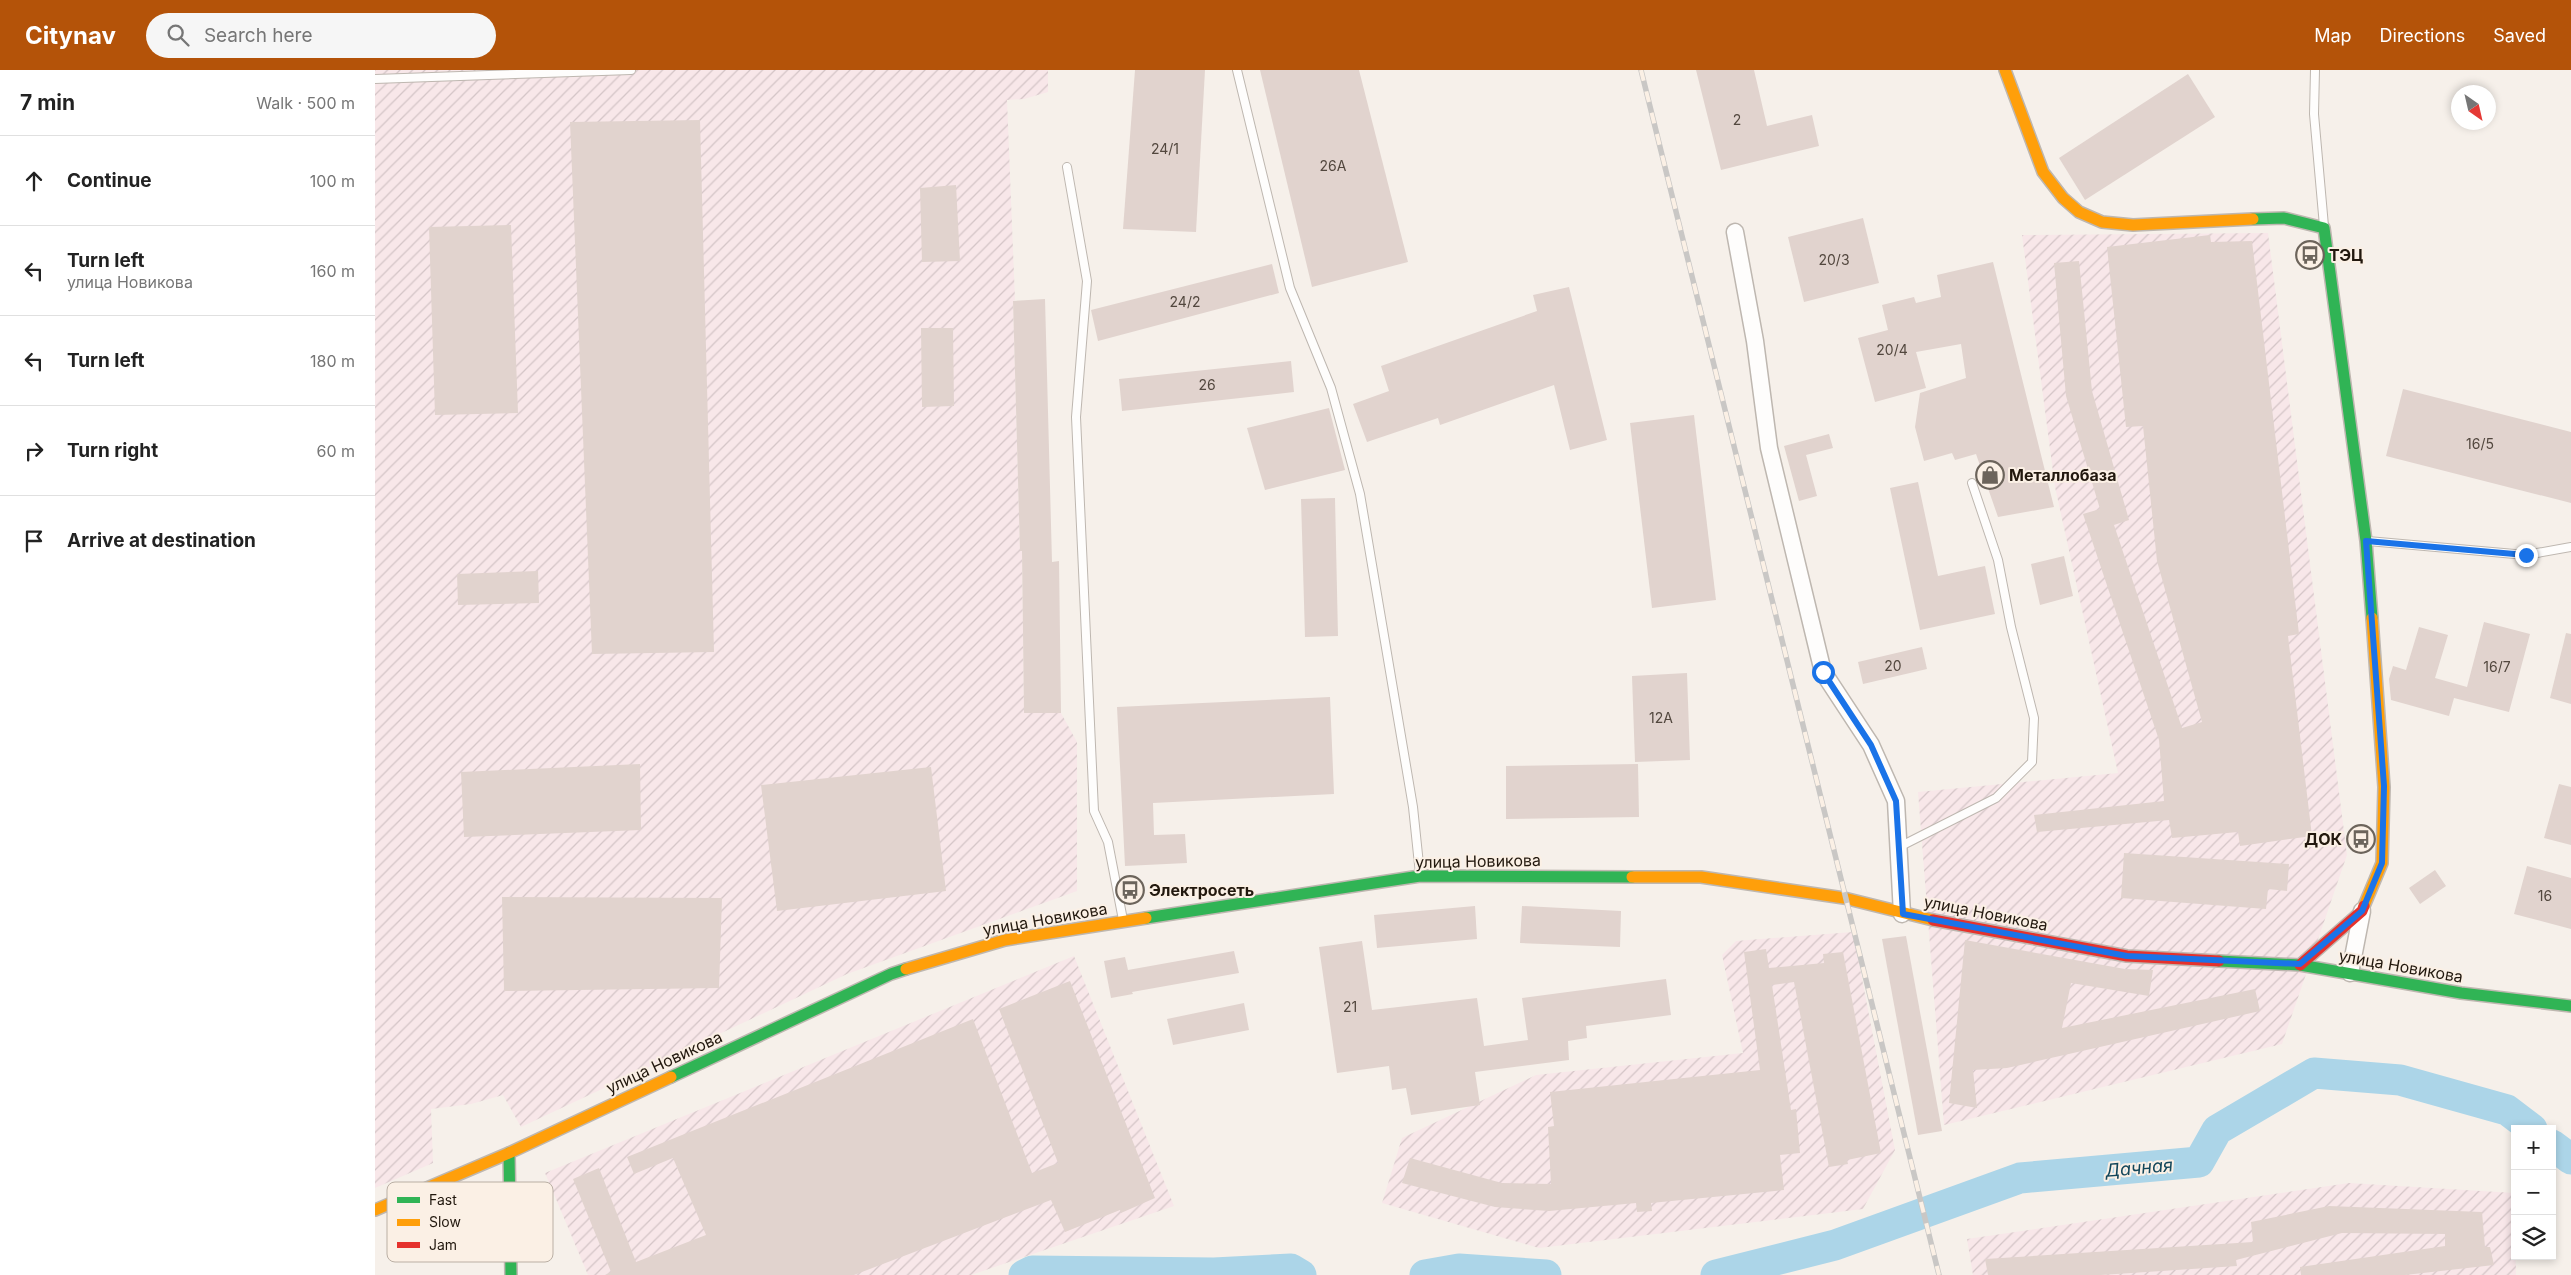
<!DOCTYPE html>
<html lang="en">
<head>
<meta charset="utf-8">
<style>
	body { margin:0; font-family:Inter,sans-serif; background:#f6f6f6; color:#222 }
	.controls { position:absolute; right:15px; bottom:15px; display:grid; overflow:hidden; border-radius:0px; box-shadow:0 2px 8px #0003 }
	.controls button { width:45px; height:45px; display:grid; place-items:center; padding:0; border:0; border-bottom:1px solid #e0e0e0; background:#fff; color:#222; font:25px sans-serif }
	.compass { position:absolute; left:2076px; top:15px; width:45px; height:45px; border-radius:50%; background:#fff; box-shadow:0 2px 8px #0003; rotate:146deg }
	.stop { position:absolute; width:15px; height:15px; margin:-11px; border:4px solid #1a73e8; border-radius:50%; background:#fff }
	.stop.end { background:#1a73e8; border-color:#fff; box-shadow:0 1px 5px #0008 }
	.list { margin:0; padding:0; list-style:none }
	h2 { display:flex; justify-content:space-between; align-items:center; height:65px; margin:0; padding:0 20px; font-size:21px }
	h2 small { font-size:16px; font-weight:400; color:#767676 }
	.list li { display:grid; grid-template-columns:32px 1fr auto; gap:15px; align-items:center; box-sizing:border-box; height:90px; padding:0 20px; border-top:1px solid #e0e0e0 }
	.list b { display:block; font-size:19px; white-space:nowrap }
	.list p { margin:0; font-size:16px; white-space:nowrap; color:#767676 }
	.list em { font-size:16px; font-style:normal; color:#767676 }
	.icon { flex:none; width:28px; height:28px; fill:none; stroke:currentColor; stroke-width:2; stroke-linecap:round; stroke-linejoin:round }
	.map { position:relative; flex:none; width:2196px; height:1205px; overflow:hidden }
	header { display:flex; align-items:center; gap:30px; box-sizing:border-box; height:70px; padding:0 25px; background:#b45309; color:#fff }
	header strong { font-size:24px }
	nav { display:flex; gap:28px; margin-inline-start:auto; font-size:18px }
	.search { width:350px; height:45px; background:#f6f6f6; display:flex; align-items:center; gap:12px; box-sizing:border-box; padding:0 18px; border-radius:28px; color:#767676; font-size:19px }
	main { display:flex }
	aside { flex:1; background:#fff }
	.map>svg:first-child { display:block }
</style>
</head>
<body>
<header>
<strong>Citynav</strong>
<div class="search"><svg class="icon" aria-label="search" viewBox="0 0 24 24"><circle cx="10" cy="10" r="6"/><path d="M15 15l6 6"/></svg>Search here</div>
<nav><a>Map</a><a>Directions</a><a>Saved</a></nav>
</header>
<main>
<aside>
<h2>7 min<small>Walk · 500 m</small></h2>
<ul class="list">
<li><svg class="icon" aria-label="ahead" viewBox="0 0 24 24"><path d="M12 20V5M6 11l6-6 6 6"/></svg><div><b>Continue</b></div><em>100 m</em></li>
<li><svg class="icon" aria-label="left" viewBox="0 0 24 24"><path d="M17 20v-9H6M10 6l-5 5 5 5"/></svg><div><b>Turn left</b><p>улица Новикова</p></div><em>160 m</em></li>
<li><svg class="icon" aria-label="left" viewBox="0 0 24 24"><path d="M17 20v-9H6M10 6l-5 5 5 5"/></svg><div><b>Turn left</b></div><em>180 m</em></li>
<li><svg class="icon" aria-label="right" viewBox="0 0 24 24"><path d="M7 20v-9h11M14 6l5 5-5 5"/></svg><div><b>Turn right</b></div><em>60 m</em></li>
<li><svg class="icon" aria-label="arrive" viewBox="0 0 24 24"><path d="M6 21V4h12l-3 4 3 4H6"/></svg><div><b>Arrive at destination</b></div></li>
</ul>
</aside>
<div class="map">
<svg width="2196" height="1205" viewBox="0 0 2196 1205">
	<defs>
		<pattern id="industrial-furrows" width="10" height="10" patternUnits="userSpaceOnUse" patternTransform="scale(1.25)"><rect width="10" height="10" fill="#f8e7e9"/><path d="M-1 1l2-2M0 10L10 0M9 11l2-2" fill="none" stroke="#d4c5c7"/></pattern>
	</defs>
	<rect width="100%" height="100%" fill="#f6f0ea"/>
	<g fill="url(#industrial-furrows)">
		<path d="M0,0H673V22L649,29L632,30L640,230L638,231L645,481H647L649,643H686L702,672V821L472,904L146,1057L128,1025L96,1034L56,1039L58,1093L0,1118Z"/>
		<path d="M1893,163L1972,785L1907,974L1569,1055L1543,722L1743,703L1680,417L1647,165Z"/>
		<path d="M1478,862L1520,1080L1488,1139L1164,1178L1007,1133L1027,1068L1161,1005L1368,983L1347,885L1361,871Z"/>
		<path d="M699,886L799,1136L596,1205H213L170,1103Z"/>
		<path d="M1974,1113L2139,1123L2141,1205H1598L1592,1169Z"/>
	</g>
	<g fill="none" stroke-linecap="round" stroke-linejoin="round">
		<g stroke="#acd5e8" stroke-width="31">
			<path d="M2177,1075L2196,1089"/>
			<path d="M649,1205L657,1201L839,1203L916,1199L926,1205"/>
			<path d="M1050,1205L1084,1199L1171,1205"/>
			<path d="M1341,1205L1460,1175L1645,1108L1824,1092L1842,1060L1939,1003L2025,1010L2132,1040L2157,1059"/>
		</g>
	</g>
	<g fill="#e1d3ce">
		<path d="M760,0H830L821,162L748,159Z"/>
		<path d="M885,0H984L1033,192L937,217Z"/>
		<path d="M1321,0H1379L1392,56L1437,45L1444,76L1346,100Z"/>
		<path d="M1813,4L1840,47L1710,130L1684,88Z"/>
		<path d="M325,50L339,582L217,584L195,52Z"/>
		<path d="M581,115L585,191L547,192L545,118Z"/>
		<path d="M1488,148L1504,213L1429,232L1413,167Z"/>
		<path d="M136,155L143,343L60,345L54,157Z"/>
		<path d="M1835,165L1836,172L1877,171L1924,564L1913,566L1937,766L1865,776L1863,762L1797,768L1794,750L1662,762L1659,745L1789,731L1784,670L1708,444L1725,439L1691,326L1679,193L1704,191L1717,321L1754,450L1739,455L1807,658L1827,652L1782,491L1768,356L1751,357L1732,177Z"/>
		<path d="M1618,192L1679,437L1623,447L1601,384L1580,390L1577,383L1549,391L1540,357L1545,323L1591,308L1586,274L1541,282L1551,318L1500,332L1483,268L1513,260L1507,235L1539,227L1541,233L1566,227L1562,205Z"/>
		<path d="M897,194L904,223L723,271L716,240Z"/>
		<path d="M1194,217L1232,370L1195,380L1179,315L1065,355L1063,348L992,372L978,334L1014,321L1006,296L1162,241L1158,225Z"/>
		<path d="M670,229L677,492L684,491L686,643H649L647,481H645L638,231Z"/>
		<path d="M546,258H578L579,336L547,337Z"/>
		<path d="M916,291L919,322L747,341L744,309Z"/>
		<path d="M2028,319L2196,362V433L2011,386Z"/>
		<path d="M954,338L970,400L890,420L872,358Z"/>
		<path d="M1319,345L1341,530L1277,538L1255,353Z"/>
		<path d="M1454,364L1458,378L1431,385L1442,426L1424,431L1409,376Z"/>
		<path d="M1543,412L1563,506L1610,496L1620,544L1545,560L1515,418Z"/>
		<path d="M960,428L963,566L930,567L926,429Z"/>
		<path d="M1689,486L1698,526L1665,535L1656,494Z"/>
		<path d="M163,501L164,533L83,535L82,504Z"/>
		<path d="M2109,552L2155,564L2134,642L2079,628L2074,646L2016,630L2014,609L2018,596L2031,600L2044,557L2073,565L2060,608L2092,617Z"/>
		<path d="M2191,563L2196,564V634L2175,628Z"/>
		<path d="M1547,577L1552,599L1488,614L1483,592Z"/>
		<path d="M1312,603L1315,690L1260,692L1257,606Z"/>
		<path d="M955,627L959,724L778,733L779,765L810,764L812,793L750,796L742,637Z"/>
		<path d="M265,694L266,760L89,767L86,702Z"/>
		<path d="M1263,694L1264,747L1131,749V696Z"/>
		<path d="M556,697L571,821L402,841L386,715Z"/>
		<path d="M2184,714L2196,717V775L2169,768Z"/>
		<path d="M1749,783L1914,794L1912,821L1893,819L1891,839L1746,828Z"/>
		<path d="M2152,796L2196,808V859L2139,844Z"/>
		<path d="M2060,800L2071,816L2045,834L2034,818Z"/>
		<path d="M127,827L347,828L344,918L129,921Z"/>
		<path d="M1100,836L1102,869L1002,878L999,845Z"/>
		<path d="M1147,836L1246,841L1245,877L1145,873Z"/>
		<path d="M1531,866L1567,1061L1543,1065L1507,869Z"/>
		<path d="M1590,870L1750,899L1778,900L1774,926L1696,913L1687,958L1880,919L1885,941L1632,998L1598,1000L1602,1038L1574,1033Z"/>
		<path d="M987,871L997,940L1102,928L1109,976L1153,970L1147,928L1291,909L1296,945L1211,956L1212,968L1193,971L1194,990L1100,1002L1105,1035L1036,1045L1031,1018L1017,1020L1014,996L962,1003L944,877Z"/>
		<path d="M1391,879L1394,898L1449,893L1448,884L1468,882L1506,1083L1472,1090L1473,1094L1454,1097L1419,912L1397,915L1416,1040L1421,1039L1425,1083L1405,1085L1409,1120L1276,1133L1277,1141L1262,1142L1261,1133L1174,1141L1120,1137L1027,1113L1035,1088L1127,1113L1176,1114L1173,1057L1179,1056L1175,1022L1385,1000L1369,882Z"/>
		<path d="M859,881L864,903L757,922L758,924L736,928L729,891L750,887L753,900Z"/>
		<path d="M695,911L780,1128L746,1143L745,1140L690,1162L676,1130L479,1205H230L236,1202L198,1109L224,1098L261,1192L331,1165L298,1088L259,1104L252,1087L598,949L657,1103L683,1093L624,939Z"/>
		<path d="M869,933L874,960L798,975L792,949Z"/>
		<path d="M1954,1136L2107,1142L2110,1177H2115L2119,1195L2030,1205H1926L1925,1197L2070,1176V1164L1967,1163L1861,1190L1862,1196L1726,1205H1613L1610,1189L1878,1172L1876,1152Z"/>
	</g>
	<g fill="none" stroke-linecap="round" stroke-linejoin="round">
		<defs>
			<g id="lane">
				<path d="M862,0L915,218L956,318L985,424L1038,737L1045,804"/>
				<path d="M1940,0L1939,44L1949,156"/>
				<path d="M0,9L256,0"/>
				<path d="M692,97L712,211L701,347L719,741L733,772L748,850"/>
				<path d="M1993,471L2151,485L2196,477"/>
				<path d="M1526,779V776L1621,728L1657,692L1659,648L1636,557L1623,490L1597,413"/>
			</g>
			<g id="street">
				<path d="M1360,162L1380,271L1394,378L1448,602L1496,675L1521,731L1527,844"/>
				<path d="M1975,903L1987,841"/>
			</g>
			<g id="fast">
				<path d="M1878,149L1909,148L1949,158L1991,471L1997,548"/>
				<path d="M771,848L1045,806L1257,807"/>
				<path d="M1844,891L1925,895L2086,923L2196,936"/>
				<path d="M296,1007L516,904L531,899"/>
				<path d="M134,1083L136,1205"/>
			</g>
			<g id="slow">
				<path d="M1630,0L1668,102L1688,128L1704,142L1727,152L1758,155L1878,149"/>
				<path d="M1257,807H1326L1469,828L1558,850"/>
				<path d="M1989,836L2007,793L2009,717L1997,548"/>
				<path d="M531,899L630,870L771,848"/>
				<path d="M0,1140L134,1083L296,1007"/>
			</g>
			<g id="jam">
				<path d="M1558,850L1752,886L1844,891"/>
				<path d="M1925,895L1987,841L1989,836"/>
			</g>
		</defs>
		<use href="#lane" stroke="#beb7b0" stroke-width="10"/>
		<use href="#street" stroke="#beb7b0" stroke-width="19"/>
		<use href="#fast" stroke="#beb7b0" stroke-width="14"/>
		<use href="#slow" stroke="#beb7b0" stroke-width="14"/>
		<use href="#jam" stroke="#beb7b0" stroke-width="14"/>
		<use href="#lane" stroke="#fefdfc" stroke-width="8"/>
		<use href="#street" stroke="#fefdfc" stroke-width="16"/>
		<use href="#fast" stroke="#30b455" stroke-width="11"/>
		<use href="#slow" stroke="#ff9f0a" stroke-width="11"/>
		<use href="#jam" stroke="#e5322d" stroke-width="11"/>
		<defs>
			<path id="rail" d="M1266,0L1564,1205"/>
		</defs>
		<use href="#rail" stroke="#c9c7c5" stroke-width="5.5"/>
		<use href="#rail" stroke="#fbf0e5" stroke-width="4" stroke-dasharray="11" stroke-linecap="butt"/>
	</g>
	<g fill="none" stroke-linecap="round" stroke-linejoin="round">
		<path stroke="#1a73e8" stroke-width="6" d="M1448,602L1496,675L1521,731L1528,844L1752,886L1925,894L1987,841L2007,793L2009,716L1991,471L2151,485"/>
	</g>
	<defs>
		<symbol id="bus-ring" viewBox="-11 -11 22 22"><circle r="9.5" fill="#fbf0e5" stroke="#6c645b" stroke-width="1.5"/><path d="M-5-6H5V4H4V6H2V4H-2V6H-4V4H-5ZM-3.5-4V0h7V-4ZM-3.5 1.2v1.5H-2V1.2ZM2 1.2v1.5H3.5V1.2Z" fill="#6c645b"/></symbol>
		<symbol id="shop-ring" viewBox="-11 -11 22 22"><circle r="9.5" fill="#fbf0e5" stroke="#6c645b" stroke-width="1.5"/><path d="M-5-2.5h2.3a2.7 3.5 0 0 1 5.4 0H5L5.5 6h-11ZM-1.5-2.5h3a1.5 2.3 0 0 0-3 0Z" fill="#6c645b"/></symbol>
	</defs>
	<g fill-rule="evenodd">
		<use href="#bus-ring" x="1919" y="169" width="32" height="32"/>
		<use href="#shop-ring" x="1599" y="389" width="32" height="32"/>
		<use href="#bus-ring" x="1970" y="753" width="32" height="32"/>
		<use href="#bus-ring" x="739" y="804" width="32" height="32"/>
	</g>
	<g text-anchor="middle" stroke-width="4" stroke-linejoin="round" paint-order="stroke">
		<g font-size="14" fill="#52473e">
			<text x="1362" y="55">2</text>
			<text x="790" y="84">24/1</text>
			<text x="958" y="101">26А</text>
			<text x="1459" y="195">20/3</text>
			<text x="810" y="237">24/2</text>
			<text x="1517" y="285">20/4</text>
			<text x="832" y="320">26</text>
			<text x="2105" y="379">16/5</text>
			<text x="1518" y="601">20</text>
			<text x="2122" y="602">16/7</text>
			<text x="1286" y="653">12А</text>
			<text x="2170" y="831">16</text>
			<text x="975" y="942">21</text>
		</g>
		<g font-size="16" font-weight="bold" fill="#22180e" stroke="#fbf0e5" text-anchor="start">
			<text x="1954" y="191">ТЭЦ</text>
			<text x="1634" y="411">Металлобаза</text>
			<text x="1967" y="775" text-anchor="end">ДОК</text>
			<text x="774" y="826">Электросеть</text>
		</g>
		<g font-size="16" fill="#22180e" stroke="#fbf0e5">
			<text transform="translate(1103 791) rotate(-1)" y="6">улица Новикова</text>
			<text transform="translate(1611 843) rotate(11)" y="6">улица Новикова</text>
			<text transform="translate(670 849) rotate(-10)" y="6">улица Новикова</text>
			<text transform="translate(2026 896) rotate(10)" y="6">улица Новикова</text>
			<text transform="translate(289 992) rotate(-25)" y="6">улица Новикова</text>
		</g>
		<g font-size="18" font-style="italic" fill="#12465a" stroke="#fbf0e5">
			<text transform="translate(1764 1098) rotate(-5)" y="6">Дачная</text>
		</g>
	</g>
	<rect x="12" y="1112" width="166" height="80" rx="8" fill="#fbf0e5" stroke="#baafa4" stroke-width="1"/>
	<rect x="22" y="1127" width="23" height="6" fill="#30b455"/>
	<rect x="22" y="1149" width="23" height="7" fill="#ff9f0a"/>
	<rect x="22" y="1172" width="23" height="6" fill="#e5322d"/>
	<g font-size="14" fill="#22180e">
		<text x="54" y="1135">Fast</text>
		<text x="54" y="1157">Slow</text>
		<text x="54" y="1180">Jam</text>
	</g>
</svg>
<div class="controls">
<button>+</button>
<button>−</button>
<button><svg class="icon" aria-label="layers" viewBox="0 0 24 24"><path d="M12 4l9 5-9 5-9-5zM3 14l9 5 9-5"/></svg></button>
</div>
<svg class="compass" viewBox="-18 -18 36 36"><path d="M0-13l5 13h-10z" fill="#e53935"/><path d="M0 13l5-13h-10z" fill="#767676"/></svg>
<div class="stop" style="left:1448px;top:602px"></div>
<div class="stop end" style="left:2151px;top:485px"></div>
</div>
</main>
</body>
</html>
